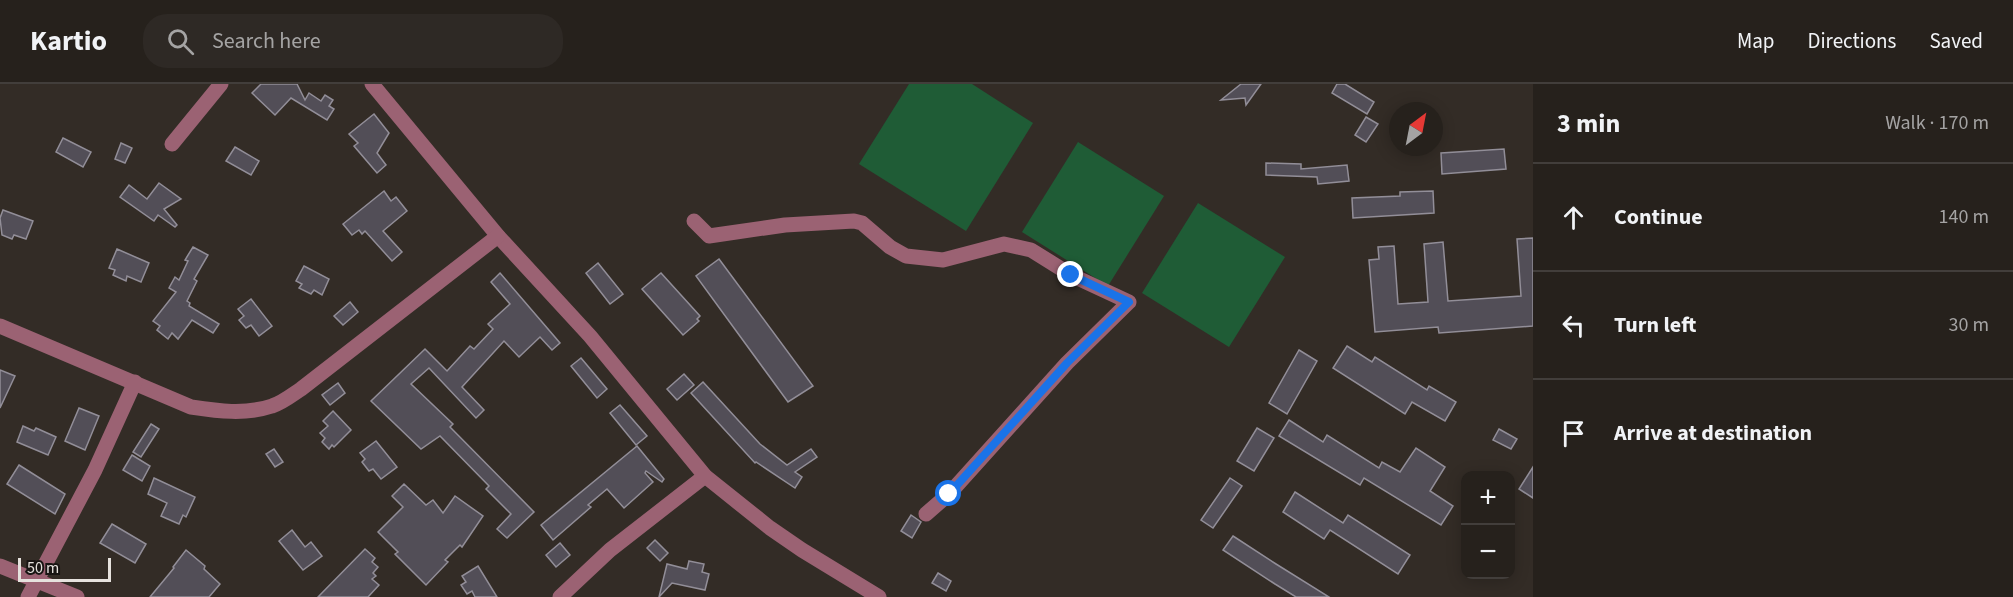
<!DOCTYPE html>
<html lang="en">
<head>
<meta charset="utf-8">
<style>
	body { margin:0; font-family:"Source Sans 3",sans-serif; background:#2e2925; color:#f1f3f6 }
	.controls { position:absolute; right:18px; bottom:18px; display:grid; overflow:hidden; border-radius:12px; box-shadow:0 3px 15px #0003 }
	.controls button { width:54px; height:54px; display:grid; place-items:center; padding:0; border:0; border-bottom:2px solid #423e3b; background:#26211c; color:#f1f3f6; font:30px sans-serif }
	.compass { position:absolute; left:1389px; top:18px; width:54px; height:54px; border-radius:50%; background:#26211c; box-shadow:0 3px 15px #0003; rotate:32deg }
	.scale { position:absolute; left:18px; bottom:15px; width:93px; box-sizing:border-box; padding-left:6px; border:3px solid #e6e2de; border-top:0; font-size:16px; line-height:21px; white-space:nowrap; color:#e6e2de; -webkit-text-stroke:4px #181513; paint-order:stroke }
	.stop { position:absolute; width:18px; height:18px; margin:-14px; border:4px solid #1a73e8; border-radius:50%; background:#fff }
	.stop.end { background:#1a73e8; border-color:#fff; box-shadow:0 2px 6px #0008 }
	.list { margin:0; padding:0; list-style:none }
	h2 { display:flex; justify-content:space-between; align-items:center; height:78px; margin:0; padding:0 24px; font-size:26px }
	h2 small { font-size:20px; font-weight:400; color:#a4a3a3 }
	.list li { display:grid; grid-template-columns:39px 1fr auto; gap:18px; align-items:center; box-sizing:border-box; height:108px; padding:0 24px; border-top:2px solid #423e3b }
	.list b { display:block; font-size:22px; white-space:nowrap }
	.list em { font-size:20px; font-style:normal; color:#a4a3a3 }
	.icon { flex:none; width:33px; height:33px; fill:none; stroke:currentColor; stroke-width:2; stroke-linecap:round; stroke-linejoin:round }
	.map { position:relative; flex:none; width:1533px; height:513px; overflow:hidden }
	header { display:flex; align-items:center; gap:36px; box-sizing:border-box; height:84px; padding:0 30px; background:#26211c; border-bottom:2px solid #423e3b }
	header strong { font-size:28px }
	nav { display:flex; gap:33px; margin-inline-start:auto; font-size:21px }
	.search { width:420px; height:54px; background:#2e2925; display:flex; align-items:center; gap:15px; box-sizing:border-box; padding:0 21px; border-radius:24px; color:#a4a3a3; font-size:22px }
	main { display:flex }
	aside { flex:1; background:#26211c }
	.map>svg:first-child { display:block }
</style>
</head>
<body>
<header>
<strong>Kartio</strong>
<div class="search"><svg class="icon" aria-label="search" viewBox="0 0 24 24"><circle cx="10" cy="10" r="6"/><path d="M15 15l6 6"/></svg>Search here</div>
<nav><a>Map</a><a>Directions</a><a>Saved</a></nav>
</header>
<main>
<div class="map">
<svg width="1533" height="513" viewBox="0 0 1533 513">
	<rect width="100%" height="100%" fill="#332c26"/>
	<g fill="#1f5c36">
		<path d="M909,0H972L1033,39L966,147L859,80Z"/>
		<path d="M1078,58L1164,112L1108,202L1022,148Z"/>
		<path d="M1198,119L1285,173L1229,263L1142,209Z"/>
	</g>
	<g fill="#524e57" stroke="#928e98" stroke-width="1.5">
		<path d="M261,0H297L305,16L309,9L321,17L325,11L333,16L329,22L334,25L327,36L291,14L275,31L252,9Z"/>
		<path d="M1241,0H1261L1246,21L1245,14L1221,16Z"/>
		<path d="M1337,0H1345L1374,18L1367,30L1332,9Z"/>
		<path d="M374,30L389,49L377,69L386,81L377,89L354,62L358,59L349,50Z"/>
		<path d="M1366,33L1378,40L1366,58L1355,51Z"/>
		<path d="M63,54L91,68L83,83L56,68Z"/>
		<path d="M121,59L132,64L125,79L115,75Z"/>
		<path d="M235,63L259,77L251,91L226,77Z"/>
		<path d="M1504,65L1506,85L1442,90L1441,69Z"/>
		<path d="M1266,79L1301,80V85L1347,81L1349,97L1318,100L1317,93L1266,91Z"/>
		<path d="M159,99L181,115L164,125L177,141L175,143L158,131L154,137L120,113L129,101L147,115Z"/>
		<path d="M384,107L391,117L396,113L407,127L383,147L402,168L392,177L365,147L362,150L359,146L352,151L343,140Z"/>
		<path d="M1433,107L1434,129L1353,134L1352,114L1400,112V108Z"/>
		<path d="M3,126L33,137L26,155L14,151L12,155L2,151L0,134Z"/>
		<path d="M1533,154V242L1439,249L1438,243L1375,248L1369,176L1379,175L1378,163L1394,162L1398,220L1428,218L1424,160L1443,158L1448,217L1521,212L1517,155Z"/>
		<path d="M193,163L208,171L194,195L197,197L187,217L190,219L189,222L219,240L213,249L192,236L178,255L172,249L168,255L157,246L160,242L153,237L176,208L169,204L175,193L179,196L188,177L185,176Z"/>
		<path d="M117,165L149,179L141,198L127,192L126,197L113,191L115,186L109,184Z"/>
		<path d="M719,175L813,302L788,318L696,192Z"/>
		<path d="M598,179L623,210L610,220L586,189Z"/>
		<path d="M304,182L329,195L322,211L314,206L311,210L299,204L302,200L296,197Z"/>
		<path d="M500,189L560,259L552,266L540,253L519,273L504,257L462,303L484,326L476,334L429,284L411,300L453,340L450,343L534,428L507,454L497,445L511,430L486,405L489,402L440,352L421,365L371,317L425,265L447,287L470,262L474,265L493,245L488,240L510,220L491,198Z"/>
		<path d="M661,189L700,232L697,235L699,237L683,251L642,205Z"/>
		<path d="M251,215L272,242L259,252L251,241L246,244L239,236L244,232L238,225Z"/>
		<path d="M350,218L358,228L343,241L334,232Z"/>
		<path d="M1347,262L1372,278L1375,273L1427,306L1429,302L1456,318L1445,337L1412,318L1405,330L1333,284Z"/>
		<path d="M1299,266L1317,277L1287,330L1269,319Z"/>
		<path d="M581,274L607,305L597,314L571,282Z"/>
		<path d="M0,286L15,292L0,324Z"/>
		<path d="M684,290L694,301L677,316L667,305Z"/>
		<path d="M703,298L760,360L787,381L811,365L817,373L795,388L802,393L795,404L756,378L755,379L691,309Z"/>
		<path d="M338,299L345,309L330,321L322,311Z"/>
		<path d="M620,321L647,352L636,361L610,329Z"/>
		<path d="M79,324L99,332L85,366L65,357Z"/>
		<path d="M333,327L351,346L334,363L332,361L329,365L322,358L325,354L320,349L328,342L323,337Z"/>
		<path d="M1289,336L1323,358L1327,351L1379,384L1382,378L1400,388L1416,364L1445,383L1430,407L1453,422L1441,441L1364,394L1360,401L1279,352Z"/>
		<path d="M151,340L159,345L141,373L133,368Z"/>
		<path d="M23,342L34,347L36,344L56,353L48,371L17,358Z"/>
		<path d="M1257,344L1274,354L1254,387L1237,377Z"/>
		<path d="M1499,345L1517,355L1511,365L1493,356Z"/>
		<path d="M376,357L397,383L381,395L373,385L369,387L362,378L365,375L360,369Z"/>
		<path d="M637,362L664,395L662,398L646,387L645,389L653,398L624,424L607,405L588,421L591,423L553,456L541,441Z"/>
		<path d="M274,365L283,378L275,383L266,370Z"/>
		<path d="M132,371L150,382L142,397L123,386Z"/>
		<path d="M19,381L65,410L55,430L7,400Z"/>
		<path d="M1533,383V414L1519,405Z"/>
		<path d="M154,394L195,413L186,433L183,431L179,440L161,432L167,419L148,410Z"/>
		<path d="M1230,394L1242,402L1213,444L1201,436Z"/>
		<path d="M404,400L426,421L433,416L443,429L455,412L483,432L462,463L460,461L445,476L448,478L426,501L395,470L398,468L378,448L403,423L392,412Z"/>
		<path d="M1295,408L1343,439L1348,431L1410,471L1398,490L1330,446L1324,455L1283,428Z"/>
		<path d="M911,431L921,438L912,454L901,447Z"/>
		<path d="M112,440L146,460L135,479L100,459Z"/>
		<path d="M292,446L305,463L311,458L322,472L303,486L279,457Z"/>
		<path d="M1233,452L1276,480L1329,513H1296L1275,500L1223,466Z"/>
		<path d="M655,456L668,469L660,477L647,464Z"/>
		<path d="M560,459L570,471L556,483L546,471Z"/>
		<path d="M365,465L375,474L372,478L378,483L373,489L376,492L372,495L379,501L368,513H318Z"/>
		<path d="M186,466L205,482L204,485L220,500L209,513H150L174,484L173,483Z"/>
		<path d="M689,477L704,480L702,488L709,490L705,506L672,499L659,513L667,480L687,485Z"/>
		<path d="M478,482L497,513H475L472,507L467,510L461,501L466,498L462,492Z"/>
		<path d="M938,489L951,497L946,507L932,499Z"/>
	</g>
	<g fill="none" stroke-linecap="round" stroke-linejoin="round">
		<g stroke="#9b6273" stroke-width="15">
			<path d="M372,0L498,152L590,252L705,392L770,444L802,466L879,513"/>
			<path d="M172,60L221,0"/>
			<path d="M694,137L709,152L785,141L854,137L862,139L890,163L906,172L943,176L1004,160L1031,166L1071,191L1129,218L1067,279L949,410L926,430"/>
			<path d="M0,242L191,323C218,327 245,331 272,322C282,319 292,311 301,305L498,152"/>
			<path d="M0,482L77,513"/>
			<path d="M28,513L95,386L135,298"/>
			<path d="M560,513L610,466L705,392"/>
		</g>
	</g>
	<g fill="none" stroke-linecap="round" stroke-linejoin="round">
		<path stroke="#1a73e8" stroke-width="8" d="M949,410L1067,279L1129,218L1071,191"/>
	</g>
</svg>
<div class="controls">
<button>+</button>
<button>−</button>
</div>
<svg class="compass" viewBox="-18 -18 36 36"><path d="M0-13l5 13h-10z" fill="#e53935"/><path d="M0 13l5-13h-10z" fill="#a4a3a3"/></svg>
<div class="scale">50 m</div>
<div class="stop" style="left:949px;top:410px"></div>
<div class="stop end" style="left:1071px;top:191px"></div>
</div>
<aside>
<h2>3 min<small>Walk · 170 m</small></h2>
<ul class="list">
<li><svg class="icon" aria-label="ahead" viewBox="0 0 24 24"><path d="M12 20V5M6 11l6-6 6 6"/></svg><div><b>Continue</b></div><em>140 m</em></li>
<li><svg class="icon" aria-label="left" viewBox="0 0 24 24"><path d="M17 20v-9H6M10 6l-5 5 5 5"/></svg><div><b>Turn left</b></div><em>30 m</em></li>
<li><svg class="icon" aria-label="arrive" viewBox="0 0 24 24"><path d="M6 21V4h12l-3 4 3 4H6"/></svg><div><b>Arrive at destination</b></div></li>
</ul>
</aside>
</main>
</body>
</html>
